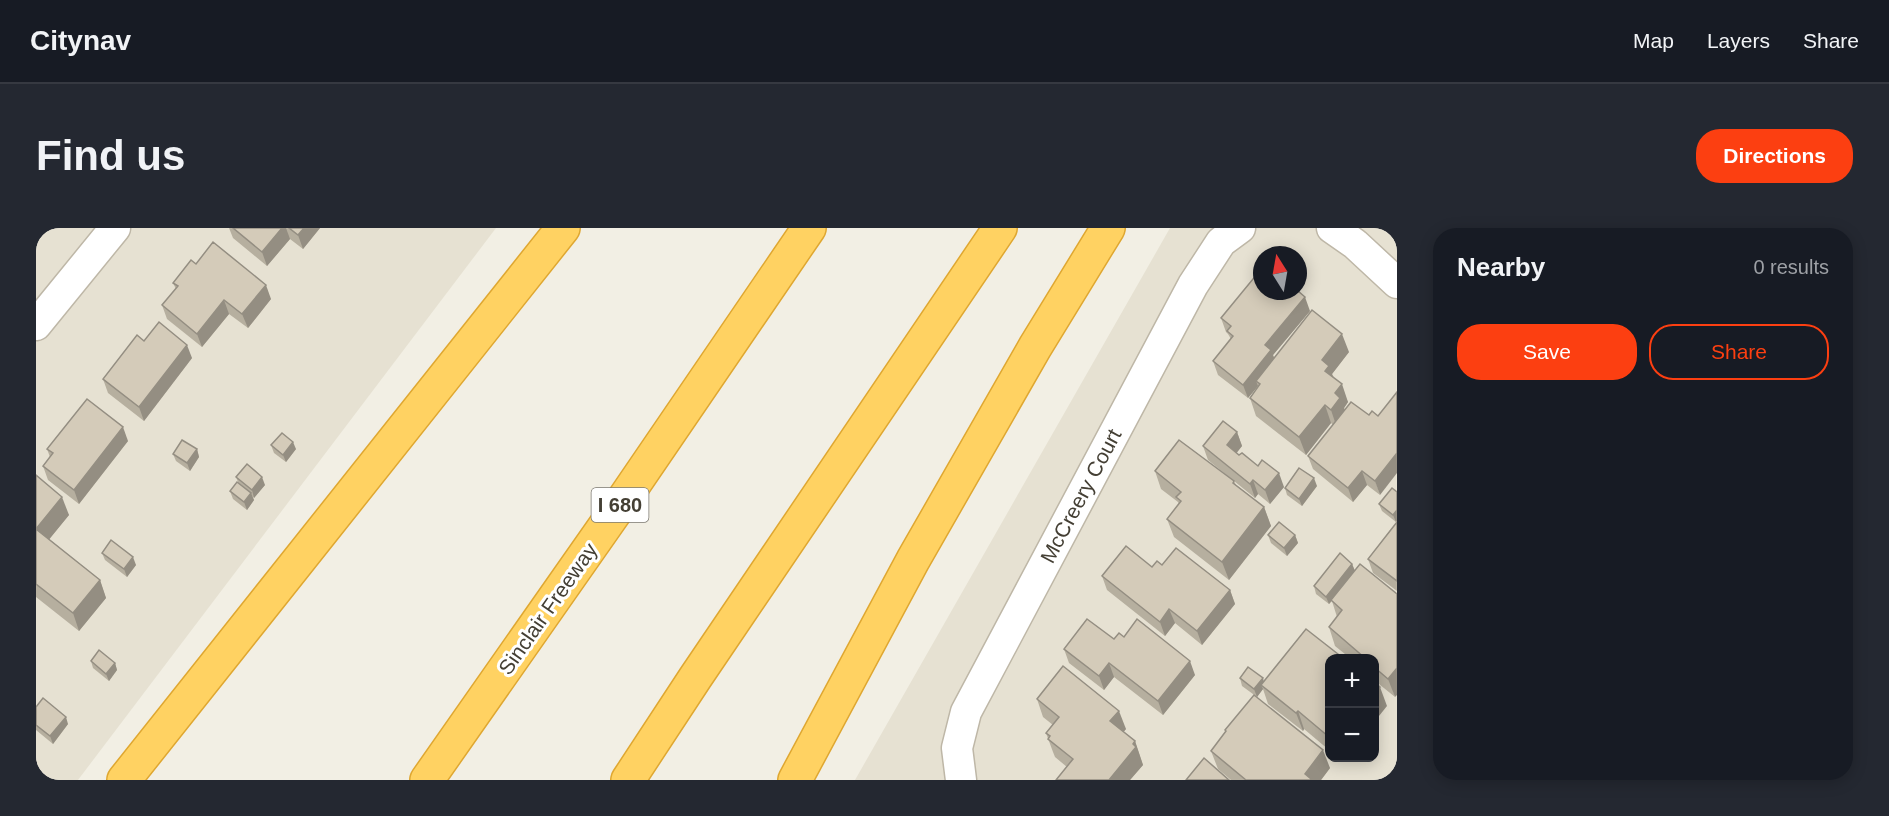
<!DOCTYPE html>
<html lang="en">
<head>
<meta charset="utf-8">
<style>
	body { margin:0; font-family:Arial,sans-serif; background:#242831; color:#f1f3f6 }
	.controls { position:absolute; right:18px; bottom:18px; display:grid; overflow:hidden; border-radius:12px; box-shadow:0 3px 15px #0003 }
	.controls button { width:54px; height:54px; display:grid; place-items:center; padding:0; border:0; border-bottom:2px solid #363941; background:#171b24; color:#f1f3f6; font:30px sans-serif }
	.compass { position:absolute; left:1217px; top:18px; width:54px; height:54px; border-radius:50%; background:#171b24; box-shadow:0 3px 15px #0003; rotate:349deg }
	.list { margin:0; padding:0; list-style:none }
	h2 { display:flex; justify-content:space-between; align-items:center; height:78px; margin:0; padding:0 24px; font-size:26px }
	h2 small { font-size:20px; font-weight:400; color:#9ea1a6 }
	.actions { display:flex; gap:12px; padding:18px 24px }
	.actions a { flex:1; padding:14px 0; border:2px solid #fc3f11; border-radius:24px; text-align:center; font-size:21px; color:#fc3f11 }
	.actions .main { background:#fc3f11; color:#fff }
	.map { position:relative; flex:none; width:1361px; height:552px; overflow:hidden; border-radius:24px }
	header { display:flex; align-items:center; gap:36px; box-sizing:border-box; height:84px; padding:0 30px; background:#171b24; border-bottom:2px solid #363941 }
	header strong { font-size:28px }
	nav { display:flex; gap:33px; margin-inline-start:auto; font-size:21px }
	.intro { display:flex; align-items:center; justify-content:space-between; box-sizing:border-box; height:144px; padding:0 36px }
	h1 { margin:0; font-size:42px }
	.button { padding:15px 27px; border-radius:24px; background:#fc3f11; color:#fff; font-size:21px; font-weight:700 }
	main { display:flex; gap:36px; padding:0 36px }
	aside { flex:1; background:#171b24; border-radius:24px; box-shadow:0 3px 15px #0003 }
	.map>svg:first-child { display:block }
</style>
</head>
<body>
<header>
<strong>Citynav</strong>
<nav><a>Map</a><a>Layers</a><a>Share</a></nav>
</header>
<div class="intro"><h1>Find us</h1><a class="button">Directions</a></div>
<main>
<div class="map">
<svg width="1361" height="552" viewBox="0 0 1361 552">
	<rect width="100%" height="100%" fill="#f2efe4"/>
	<g fill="#e6e1d2" fill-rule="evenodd">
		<path d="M0,0H460L42,552H0Z"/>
		<path d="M1134,0H1361V552H819ZM1226,27H1262V63H1226ZM1294,430H1338V530H1294Z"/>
	</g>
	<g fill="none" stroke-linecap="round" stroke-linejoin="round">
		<defs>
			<g id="street">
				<path d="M1296,0L1319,16L1361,55"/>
				<path d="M0,97L79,0"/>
				<path d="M925,552L921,520L930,484L1157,57L1185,14L1204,0"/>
			</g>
			<g id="highway">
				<path d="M88,552L527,0"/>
				<path d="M391,552L581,281L773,0"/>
				<path d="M592,552L659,450L964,0"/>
				<path d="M759,552L877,332L999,119L1072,0"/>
			</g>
		</defs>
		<use href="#street" stroke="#beb7a7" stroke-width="33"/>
		<use href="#highway" stroke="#dfa731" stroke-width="36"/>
		<use href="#street" stroke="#fff" stroke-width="30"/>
		<use href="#highway" stroke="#ffd262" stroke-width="33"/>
	</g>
	<g fill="#b6af9f">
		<path d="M193,0H284L267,21L254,11L231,38L197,10Z"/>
		<path d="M160,36L235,71L212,100L193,86L166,119L131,91L126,77L140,61L137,55Z"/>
		<path d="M1274,83L1237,127L1238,130L1313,124L1296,146L1312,174L1308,180L1309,182L1315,174L1344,267L1331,257L1317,274L1277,241L1272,228L1297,197L1295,195L1270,227L1220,188L1214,170L1222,159V158L1212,170L1182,147L1177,133L1195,111L1192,106L1190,104L1185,90Z"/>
		<path d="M108,113L156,130L108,193L72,165L67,151Z"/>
		<path d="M1201,204L1206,218L1200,225L1248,259L1234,276L1222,266L1219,270L1172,232L1167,218Z"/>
		<path d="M92,213L43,276L12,252L7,238L14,229L11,221Z"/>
		<path d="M235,217L260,221L250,234L238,225Z"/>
		<path d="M161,221L163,229L154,243L140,233L137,226Z"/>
		<path d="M1119,243L1198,253L1200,257L1228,279L1235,298L1193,352L1138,309L1131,291L1143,276L1142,274L1125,261Z"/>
		<path d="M0,247L33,287L13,311L64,352L70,370L43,403L0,369Z"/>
		<path d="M200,249L229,257L218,270L216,268L218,272L211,282L197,271L194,263L202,254Z"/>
		<path d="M1281,258L1266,278L1251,267L1249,260Z"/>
		<path d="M1361,264L1360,294L1346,283L1343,276Z"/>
		<path d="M1361,294V363L1337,345L1332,331Z"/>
		<path d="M1232,307H1259L1262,315L1251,328L1235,315Z"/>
		<path d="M66,325L100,337L91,349L69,332Z"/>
		<path d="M1316,336L1319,343L1359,469L1338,452V430H1314L1299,418L1293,399L1301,389L1296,373L1293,376L1280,366L1278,358Z"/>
		<path d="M1116,339L1194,362L1199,376L1166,417L1139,395L1129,408L1071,362L1066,348Z"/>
		<path d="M1088,409L1159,447L1127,487L1078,449L1068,462L1033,435L1028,421Z"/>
		<path d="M1293,430V522L1268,501L1267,503L1232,476L1227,461L1221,469L1206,458L1204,450L1228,454Z"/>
		<path d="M55,433L79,435L81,442L73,453L57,440Z"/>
		<path d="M1001,471L1090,501L1087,504L1099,513L1107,537L1094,552H1020L1031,539L1019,529L1017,524L1010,505L1017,497L1007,489Z"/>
		<path d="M0,479L32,496L17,516L0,502Z"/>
		<path d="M1189,502L1294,540L1285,552H1195L1182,541L1175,523L1190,504Z"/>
	</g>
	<g fill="#948e82">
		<path d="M246,0H250L254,11L231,38L226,24Z"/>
		<path d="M268,0H284L267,21L262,7Z"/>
		<path d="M230,57L235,71L212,100L206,86Z"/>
		<path d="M1269,69L1274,83L1237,127L1240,135L1220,153L1222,158L1212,170L1207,157L1229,117Z"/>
		<path d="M188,72L193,86L166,119L161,106Z"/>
		<path d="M1306,106L1313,124L1296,146L1299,156L1296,161L1286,132Z"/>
		<path d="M151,117L156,130L108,193L103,179Z"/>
		<path d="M1306,156L1312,174L1308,180L1311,188L1301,200L1295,182L1299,165Z"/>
		<path d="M1289,177L1295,195L1270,227L1263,209Z"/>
		<path d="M87,199L92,213L43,276L38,262Z"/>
		<path d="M1201,204L1206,218L1196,231L1191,217Z"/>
		<path d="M257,214L260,221L250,234L247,227Z"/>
		<path d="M161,221L163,229L154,243L151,235Z"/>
		<path d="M1361,225V245L1344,267L1339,253Z"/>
		<path d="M1326,243L1331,257L1317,274L1312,260Z"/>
		<path d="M1243,245L1248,259L1234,276L1229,262Z"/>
		<path d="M226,249L229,257L218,270L216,262Z"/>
		<path d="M1278,250L1281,258L1266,278L1263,271Z"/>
		<path d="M1217,252L1222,266L1219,270L1214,256Z"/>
		<path d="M215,265L218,272L211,282L208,274Z"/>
		<path d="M26,269L33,287L7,319L0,301Z"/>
		<path d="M1228,279L1235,298L1193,352L1186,334Z"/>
		<path d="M1361,282V293L1360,294L1357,287Z"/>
		<path d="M1259,307L1262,315L1251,328L1248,320Z"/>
		<path d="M97,329L100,337L91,349L88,341Z"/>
		<path d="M1316,336L1319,343L1293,376L1290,369Z"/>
		<path d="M64,352L70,370L43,403L37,385Z"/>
		<path d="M1194,362L1199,376L1166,417L1161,403Z"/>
		<path d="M1133,381L1139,395L1129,408L1124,394Z"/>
		<path d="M1154,433L1159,447L1127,487L1122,473Z"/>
		<path d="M79,435L81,442L73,453L70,446Z"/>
		<path d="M1073,435L1078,449L1068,462L1063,448Z"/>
		<path d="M1361,440V467L1359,469L1352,451Z"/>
		<path d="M1227,450L1229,458L1225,457L1227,461L1221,469L1218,461Z"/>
		<path d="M1344,459L1351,478L1343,488V491L1338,497V467Z"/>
		<path d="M1083,483L1090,501L1081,512L1074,493Z"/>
		<path d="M1262,483L1268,501L1267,503L1260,485Z"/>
		<path d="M30,489L32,496L17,516L14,508Z"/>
		<path d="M1099,513L1107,537L1094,552H1073Z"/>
		<path d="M1287,522L1294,540L1285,552H1271L1269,546Z"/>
	</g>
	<g fill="#d4cbb9" stroke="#948e82" stroke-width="1.5">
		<path d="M197,0H246L226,24Z"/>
		<path d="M253,0H268L262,7Z"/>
		<path d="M177,14L230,57L206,86L188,72L161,106L126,77L142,58L137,55L155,32L160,36Z"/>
		<path d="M1226,40V63H1262L1269,69L1229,117L1235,122L1207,157L1177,133L1197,108L1191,103L1195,98L1185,90Z"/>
		<path d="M1276,82L1306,106L1286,132L1293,138L1289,143L1306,156L1299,165L1304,170L1295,182L1289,177L1263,209L1214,170L1224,156L1220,153Z"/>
		<path d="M123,94L151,117L103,179L67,151L101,107L108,113Z"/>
		<path d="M1361,164V225L1339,253L1326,243L1312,260L1272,228L1315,174L1333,187L1336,183L1342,188Z"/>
		<path d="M51,171L87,199L38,262L7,238L17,225L11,221Z"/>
		<path d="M1187,193L1201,204L1191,217L1203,227L1206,225L1222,238L1226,232L1243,245L1229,262L1217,252L1214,256L1167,218Z"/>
		<path d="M246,205L257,214L247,227L235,217Z"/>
		<path d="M146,212L161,221L151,235L137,226Z"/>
		<path d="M1143,212L1198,253L1197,255L1228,279L1186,334L1131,291L1145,273L1140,269L1145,264L1119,243Z"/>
		<path d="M211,236L226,249L216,262L200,249Z"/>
		<path d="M1263,240L1278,250L1263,271L1249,260Z"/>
		<path d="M0,247L26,269L0,301L64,352L37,385L0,356Z"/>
		<path d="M201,254L215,265L208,274L194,263Z"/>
		<path d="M1356,260L1361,264V282L1357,287L1343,276Z"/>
		<path d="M1243,294L1259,307L1248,320L1232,307Z"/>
		<path d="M1361,294V353L1332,331Z"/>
		<path d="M75,312L97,329L88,341L66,325Z"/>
		<path d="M1090,318L1116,339L1121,333L1126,337L1140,320L1194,362L1161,403L1133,381L1124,394L1066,348Z"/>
		<path d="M1304,325L1316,336L1290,369L1278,358Z"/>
		<path d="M1324,336L1361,366V440L1352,451L1338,439V430H1329L1293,399L1306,382L1295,372Z"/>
		<path d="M1051,391L1078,411L1083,405L1088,409L1101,391L1154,433L1122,473L1073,435L1063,448L1028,421Z"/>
		<path d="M1270,401L1307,430H1293V509L1262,483L1260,485L1225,457Z"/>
		<path d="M63,422L79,435L70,446L55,433Z"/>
		<path d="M1027,438L1083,483L1074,493L1099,513L1097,516L1100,519L1073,552H1020L1037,531L1012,511L1014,508L1010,505L1023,489L1001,471Z"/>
		<path d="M1212,439L1227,450L1218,461L1204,450Z"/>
		<path d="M1338,453L1344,459L1338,467Z"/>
		<path d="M1218,467L1287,522L1269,546L1275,551L1274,552H1210L1175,523L1190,503L1189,502Z"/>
		<path d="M7,470L30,489L14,508L0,497V479Z"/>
		<path d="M1168,530L1193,552H1150Z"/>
	</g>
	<g text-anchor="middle" stroke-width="6" stroke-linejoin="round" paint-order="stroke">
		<rect fill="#fff" stroke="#7c7971" stroke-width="1.5" x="555.5" y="260" width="57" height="34" rx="4.5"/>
		<g font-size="20" font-weight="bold" fill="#443f34">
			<text x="584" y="284">I 680</text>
		</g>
		<g font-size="21" fill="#443f34" stroke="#fff">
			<text transform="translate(1045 268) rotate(-62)" y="7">McCreery Court</text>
			<text transform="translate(512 381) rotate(-55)" y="7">Sinclair Freeway</text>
		</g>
	</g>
</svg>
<div class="controls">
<button>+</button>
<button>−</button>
</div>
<svg class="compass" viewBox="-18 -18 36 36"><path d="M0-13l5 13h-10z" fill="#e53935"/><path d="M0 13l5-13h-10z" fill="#9ea1a6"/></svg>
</div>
<aside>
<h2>Nearby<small>0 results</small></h2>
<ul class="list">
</ul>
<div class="actions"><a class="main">Save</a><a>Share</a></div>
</aside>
</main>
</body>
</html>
